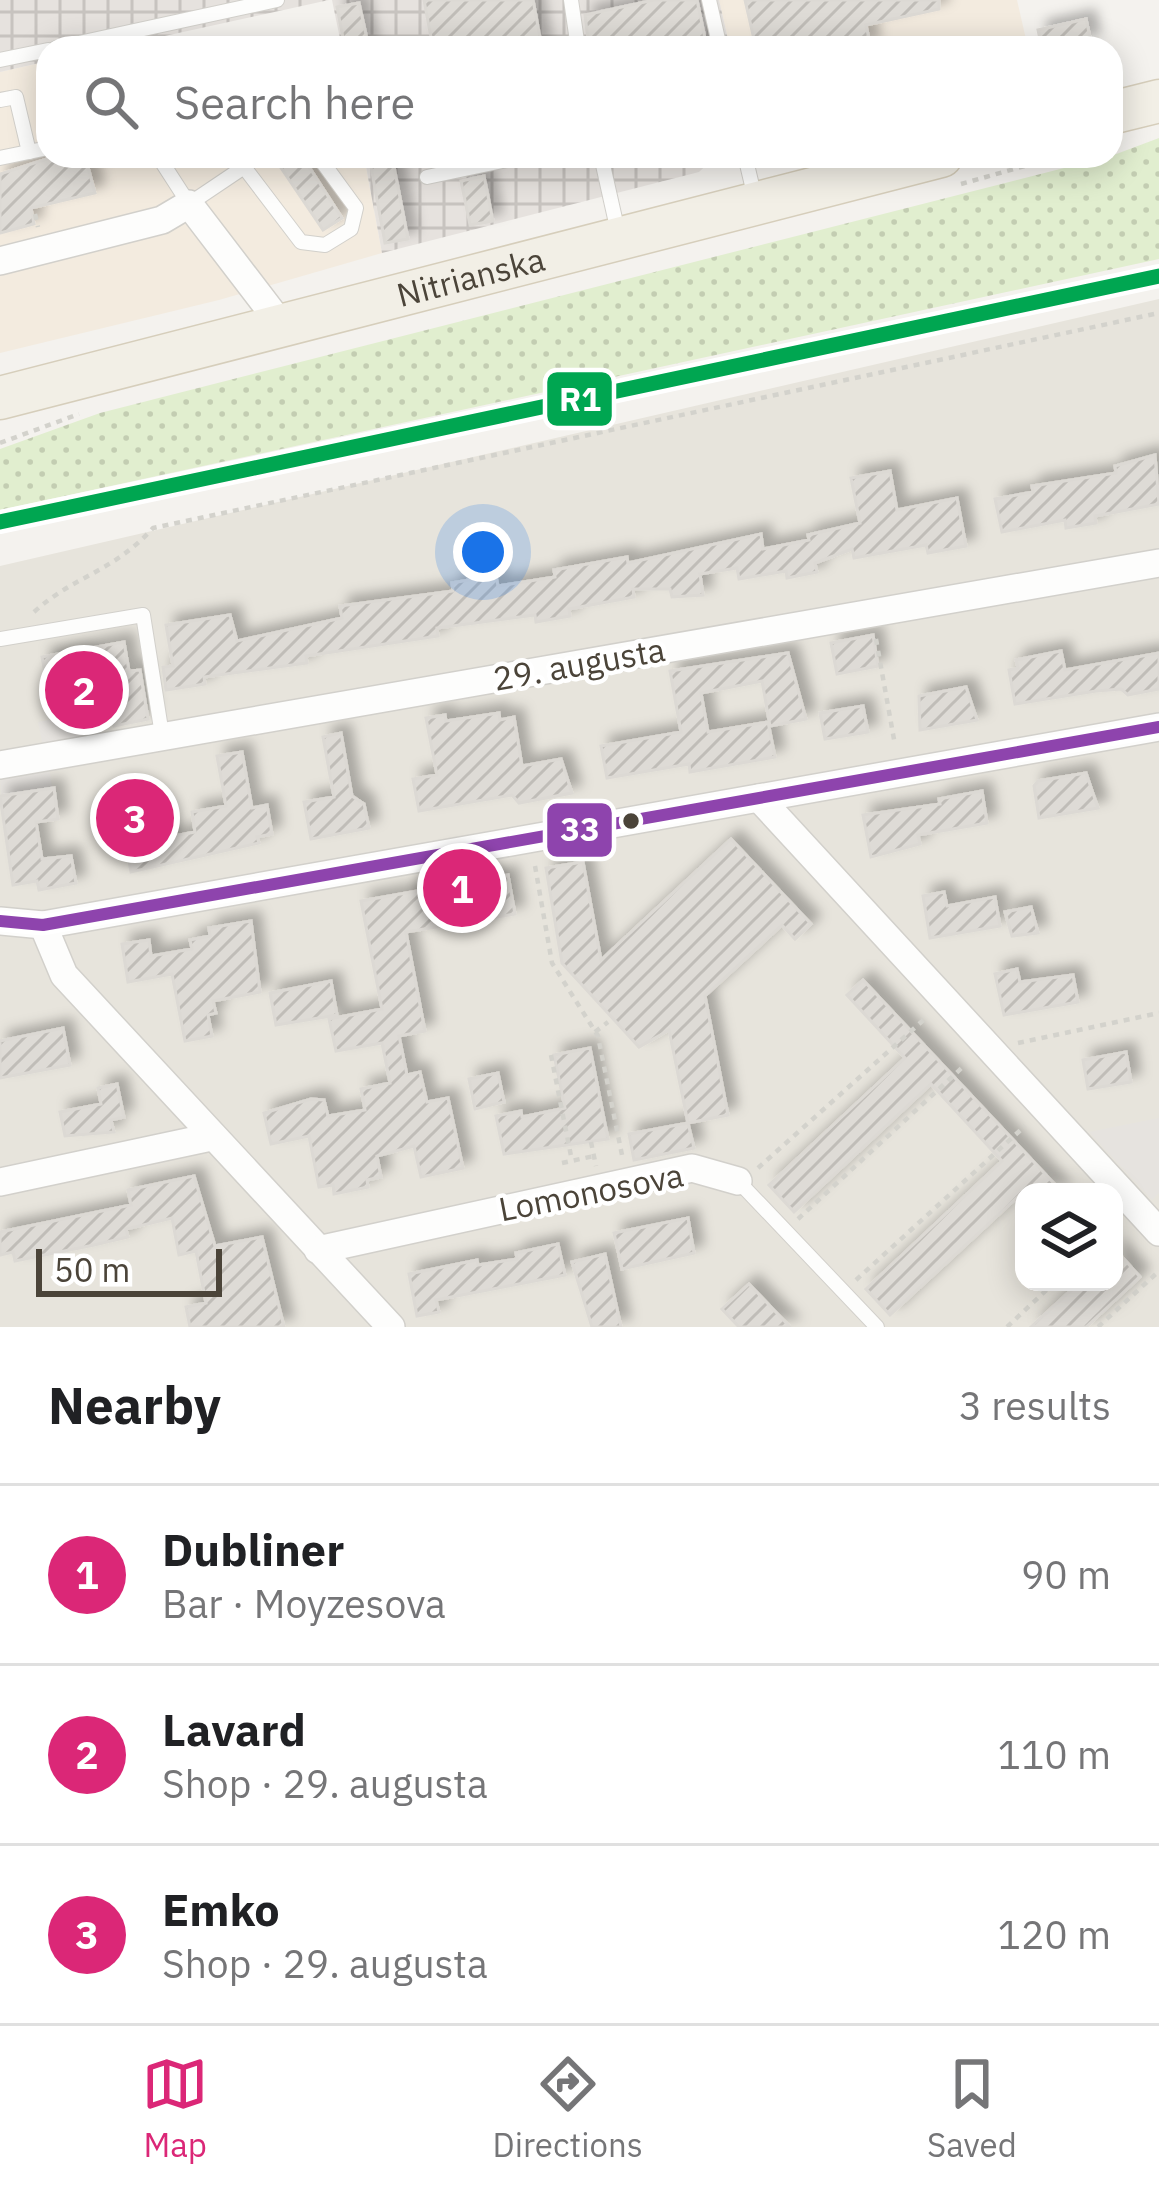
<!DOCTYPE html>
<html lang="en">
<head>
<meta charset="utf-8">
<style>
	body { margin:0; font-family:"IBM Plex Sans",sans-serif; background:#f2f2f2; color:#202124 }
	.controls { position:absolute; right:36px; bottom:36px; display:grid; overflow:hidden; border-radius:24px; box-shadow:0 6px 30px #0003 }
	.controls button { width:108px; height:108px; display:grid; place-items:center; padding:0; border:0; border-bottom:3px solid #e0e0e0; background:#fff; color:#202124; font:60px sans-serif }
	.scale { position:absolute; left:36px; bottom:30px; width:186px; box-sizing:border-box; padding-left:12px; border:6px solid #4b4439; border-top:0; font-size:33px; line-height:42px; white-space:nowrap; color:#4b4439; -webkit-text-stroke:9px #fff; paint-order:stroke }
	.you { position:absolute; left:483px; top:552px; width:42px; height:42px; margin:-30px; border:9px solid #fff; border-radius:50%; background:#1a73e8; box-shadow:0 0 0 18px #1a73e833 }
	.badge { display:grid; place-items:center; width:78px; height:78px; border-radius:50%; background:#db2777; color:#fff; font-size:39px; font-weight:700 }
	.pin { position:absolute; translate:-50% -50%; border:6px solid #fff; box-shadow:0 3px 12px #0006 }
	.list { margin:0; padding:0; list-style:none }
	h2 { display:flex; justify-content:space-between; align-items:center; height:156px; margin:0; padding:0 48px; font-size:51px }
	h2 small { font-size:39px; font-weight:400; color:#757577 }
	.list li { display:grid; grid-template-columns:78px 1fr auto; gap:36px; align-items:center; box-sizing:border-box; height:180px; padding:0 48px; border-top:3px solid #e0e0e0 }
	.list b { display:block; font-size:45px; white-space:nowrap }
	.list p { margin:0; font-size:39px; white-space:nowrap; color:#757577 }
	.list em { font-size:39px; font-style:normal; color:#757577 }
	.icon { flex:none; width:66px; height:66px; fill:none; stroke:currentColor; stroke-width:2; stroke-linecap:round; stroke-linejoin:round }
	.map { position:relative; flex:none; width:1159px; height:1327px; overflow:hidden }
	.search { position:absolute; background:#fff; box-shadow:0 6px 30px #0003; left:36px; right:36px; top:36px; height:132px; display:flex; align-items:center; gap:30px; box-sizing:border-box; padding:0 42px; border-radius:36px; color:#757577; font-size:45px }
	.sheet { height:696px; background:#fff }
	nav { display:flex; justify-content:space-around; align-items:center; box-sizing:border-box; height:168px; border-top:3px solid #e0e0e0; background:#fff; font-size:33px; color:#757577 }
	nav a { display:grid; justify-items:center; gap:6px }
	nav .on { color:#db2777 }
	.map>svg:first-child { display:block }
</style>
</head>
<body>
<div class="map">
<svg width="1159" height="1327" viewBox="0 0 1159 1327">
	<defs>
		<pattern id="industrial-grid" width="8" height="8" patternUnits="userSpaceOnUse" patternTransform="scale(3)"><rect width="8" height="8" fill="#e6e2de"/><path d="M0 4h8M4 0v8" fill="none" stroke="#c7c3bf"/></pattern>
		<pattern id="grass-dots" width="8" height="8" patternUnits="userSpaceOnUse" patternTransform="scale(3)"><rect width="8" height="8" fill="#e1eecf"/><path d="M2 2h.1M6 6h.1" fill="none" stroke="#c3cdb2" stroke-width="1.8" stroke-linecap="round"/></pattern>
		<pattern id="building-hatch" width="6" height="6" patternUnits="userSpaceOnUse" patternTransform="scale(3)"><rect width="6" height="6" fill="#dedbd6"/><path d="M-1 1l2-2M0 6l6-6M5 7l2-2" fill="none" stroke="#c0bdb8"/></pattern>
		<filter id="shadow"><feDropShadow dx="9" dy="-9" stdDeviation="6" flood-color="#0004"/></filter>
	</defs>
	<rect width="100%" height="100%" fill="#f4f2ee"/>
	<path fill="#e7e4dc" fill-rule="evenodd" d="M1159,299V1327H0V566ZM1024,1192H1114V1282H1024Z"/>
	<g fill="#f3ebdf">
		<path d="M719,0H1017L1028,48H730Z"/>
		<path d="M48,61V156H364L382,253L219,300L0,353V72Z"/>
	</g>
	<g fill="url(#industrial-grid)">
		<path d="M0,0H329L110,48H48V61L0,72Z"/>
		<path d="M332,0H719L730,48H342Z"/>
		<path d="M364,156H716L699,172L382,253Z"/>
	</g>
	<path fill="url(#grass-dots)" d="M1159,138V259L0,510V449L100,413L1111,156Z"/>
	<g fill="#e6e3df">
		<path d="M97,711L102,737L43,747L38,722Z"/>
		<path d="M49,767L52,787L1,795L0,775Z"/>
		<path d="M1159,1118V1193L1152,1200L1089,1132Z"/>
	</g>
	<g fill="url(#building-hatch)" stroke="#dcd9d4" stroke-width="3" filter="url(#shadow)">
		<path d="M424,0H533L542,48H433Z"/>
		<path d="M654,0H697L707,48H589L585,15Z"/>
		<path d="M745,0H939V9L866,25L871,48H756Z"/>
		<path d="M359,3L369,48H345L337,7Z"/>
		<path d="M1086,19L1091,42L1042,48L1038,30Z"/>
		<path d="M56,156H85L95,193L31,208L34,224L0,233V174Z"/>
		<path d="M273,156H302L342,218L323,230Z"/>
		<path d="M369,156H392L408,239L385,243Z"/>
		<path d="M484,176L493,221L470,225L461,181Z"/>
		<path d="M1155,455L1159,504L1095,516L1096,523L1066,528L1065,520L1002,532L995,499L1033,492L1032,486L1116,473L1115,466Z"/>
		<path d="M890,471L897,510L957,498L966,546L928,553L926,545L854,558L852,549L815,563L817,572L787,578L786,571L739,579L737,568L700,574L703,595L672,597L670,589H633L634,597L569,609L570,616L536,622L535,615L437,628L438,636L306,656L307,663L204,677L205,684L166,690L163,667L173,666L166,625L230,615L237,641L342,618L340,606L453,591L452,583L480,578L496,576L498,586L555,577L554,570L627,557L628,563L761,534L763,549L809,540L808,535L860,523L851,478Z"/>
		<path d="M873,635L878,666L837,674L831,643Z"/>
		<path d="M124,642L129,671L140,670L148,719L114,726L112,719L102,721L100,709L53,717L42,657Z"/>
		<path d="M1061,651L1065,670L1159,653V689L1128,695L1121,689L1096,691L1015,704L1009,670L1018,668L1016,660Z"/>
		<path d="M788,653L806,719L770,726L762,681L701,693L708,732L768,722L775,757L690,772L689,764L607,778L601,746L681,732L670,671Z"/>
		<path d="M966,687L977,720L920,730L919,696Z"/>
		<path d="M863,706L868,732L825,739L820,713Z"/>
		<path d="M499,713L500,720L514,717L522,766L561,759L572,793L519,803L512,795L419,811L413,779L437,775L426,718L445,715L446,721Z"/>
		<path d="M341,733L352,796L364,804L369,828L311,839L304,802L334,797L323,737Z"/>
		<path d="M242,752L252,808L267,805L272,834L257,837L259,843L131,872L126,845L195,832L192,812L226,806L217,756Z"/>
		<path d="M1086,773L1098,808L1039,818L1034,786L1038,781Z"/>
		<path d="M54,788L58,819L36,822L42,859L71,856L76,883L39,890L37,881L13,885L0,796Z"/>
		<path d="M982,791L987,823L918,835L920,844L871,857L863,815L940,804L939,799Z"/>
		<path d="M731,839L811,924L795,939L782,925L705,996L728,1115L688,1123L669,1030L639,1047L562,963L546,868L583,862L601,960Z"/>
		<path d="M508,875L515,914L406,932L425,1031L399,1036L407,1075L420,1072L427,1102L448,1098L463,1168L421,1177L414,1146L377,1156L381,1177L367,1180L368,1187L334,1194L333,1185L319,1187L309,1136L271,1144L264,1113L311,1099L324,1100L328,1116L365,1110L361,1089L390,1083L382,1043L336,1051L329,1019L382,1009L361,901Z"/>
		<path d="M944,892L947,906L995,897L1000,926L930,938L923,896Z"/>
		<path d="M1031,907L1038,933L1012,936L1005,912Z"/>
		<path d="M251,921L260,992L213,1001L216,1013L208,1015L212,1036L185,1041L172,974L128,982L122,944L149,940L151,956L192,949L190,940L210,936L209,928Z"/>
		<path d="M1017,969L1020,982L1073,975L1078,1002L1004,1015L995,974Z"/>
		<path d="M863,980L1062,1192H1023L890,1315L866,1289L1002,1161L931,1084L794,1212L769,1185L905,1058L847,995Z"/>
		<path d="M331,981L337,1015L276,1025L270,993Z"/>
		<path d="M63,1028L70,1065L0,1078V1041Z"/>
		<path d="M590,1048L608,1139L504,1154L496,1116L521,1111L522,1117L565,1108L554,1055Z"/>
		<path d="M1126,1052L1131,1082L1088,1089L1083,1060Z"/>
		<path d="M498,1073L504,1102L475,1109L469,1079Z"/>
		<path d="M117,1084L124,1117L111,1120L114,1132L65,1136L60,1112L101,1104L98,1088Z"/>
		<path d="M688,1123L694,1148L634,1160L629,1134Z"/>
		<path d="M194,1176L215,1246L262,1237L284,1327H190L186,1307L206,1303L196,1251L179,1255L172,1218L126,1229L128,1237L94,1245L15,1261L13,1252L0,1255V1232L131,1205L128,1190Z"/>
		<path d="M688,1218L694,1253L622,1269L614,1233Z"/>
		<path d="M558,1244L565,1275L436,1300L439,1312L417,1316L409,1274L477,1260L478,1265L517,1259L516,1253Z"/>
		<path d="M1114,1248L1140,1277L1086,1327H1031L1080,1282H1114Z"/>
		<path d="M605,1254L621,1327H592L572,1262Z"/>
		<path d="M749,1284L790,1327H739L722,1309Z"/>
	</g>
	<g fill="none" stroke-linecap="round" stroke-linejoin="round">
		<defs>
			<g id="service">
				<path d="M571,0L578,48"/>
				<path d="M709,0L720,48"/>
				<path d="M56,48L277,0"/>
				<path d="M0,60L48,50"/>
				<path d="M0,100L16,97L29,152"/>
				<path d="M158,156L189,204L244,167"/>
				<path d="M245,156L244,167L301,242L325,245L351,229L356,208L318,156"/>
				<path d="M601,156L618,232"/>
				<path d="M745,156L755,198"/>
				<path d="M0,158L48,148"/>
				<path d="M427,177L526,156"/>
				<path d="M0,639L143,615L162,735"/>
				<path d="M738,1181L877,1327"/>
			</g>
			<g id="minor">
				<path d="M0,261L162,220L189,204L280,323"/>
				<path d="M0,765L1159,563"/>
				<path d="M759,798L1159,1232"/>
				<path d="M0,921L43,925L1159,727"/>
				<path d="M43,925L64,975L391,1327"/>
				<path d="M0,1182L211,1137"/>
				<path d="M318,1250L692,1168L738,1181"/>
			</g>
			<g id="primary">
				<path d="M1111,113L1159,101"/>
				<path id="s1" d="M0,398L941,156"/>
			</g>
		</defs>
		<use href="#service" stroke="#d2d0cb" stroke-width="16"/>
		<use href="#minor" stroke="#d2d0cb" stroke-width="30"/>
		<use href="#primary" stroke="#d6cebb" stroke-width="45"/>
		<g stroke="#d3d2cc" stroke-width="4.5" stroke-dasharray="6 6" stroke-linecap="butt">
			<path d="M961,184L1060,156"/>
			<path d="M35,214L38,227"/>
			<path d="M0,443L79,414"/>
			<path d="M34,612C75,575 112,573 153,528L1159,313"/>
			<path d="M876,639L895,745"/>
			<path d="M535,866L552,963L598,1036L622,1155"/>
			<path d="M595,1032L608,1022"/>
			<path d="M1018,1043L1159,1013"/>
			<path d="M551,1055L572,1161"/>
			<path d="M591,1142L596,1166"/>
			<path d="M562,1163L594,1156"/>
			<path d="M758,1168L928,1016"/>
			<path d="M798,1219L966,1064"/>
			<path d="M856,1280L1025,1126"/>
			<path d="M1007,1327L1055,1282"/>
			<path d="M1098,1327L1159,1271"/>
		</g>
		<use href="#service" stroke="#fdfdfc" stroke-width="14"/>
		<use href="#minor" stroke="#fdfdfc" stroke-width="27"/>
		<use href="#primary" stroke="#f2efe6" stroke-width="42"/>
		<defs>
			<path id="bus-1" d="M0,921L43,925L1159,727"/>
		</defs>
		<use href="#bus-1" stroke="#fff" stroke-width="21"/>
		<use href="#bus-1" stroke="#8e44ad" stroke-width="12"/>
		<defs>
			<path id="rail-1" d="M0,522L1159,276"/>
		</defs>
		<use href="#rail-1" stroke="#fff" stroke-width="24"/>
		<use href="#rail-1" stroke="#00a651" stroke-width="15"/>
	</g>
	<circle fill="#4b4439" stroke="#fff" stroke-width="4.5" cx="631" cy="821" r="10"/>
	<g text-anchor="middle" stroke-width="9" stroke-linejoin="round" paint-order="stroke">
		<g font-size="33" fill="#4b4439" stroke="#fff">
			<text dy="12" stroke="none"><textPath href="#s1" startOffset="486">Nitrianska</textPath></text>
			<text transform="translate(579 664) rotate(-10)" y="12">29. augusta</text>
			<text transform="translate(591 1192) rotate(-11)" y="12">Lomonosova</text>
		</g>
	</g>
	<g stroke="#fff" stroke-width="4.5">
		<rect x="545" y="370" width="69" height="58" rx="12" fill="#00a651"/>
		<rect x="545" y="801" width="69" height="58" rx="12" fill="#8e44ad"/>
	</g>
	<g font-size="33" text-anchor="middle" font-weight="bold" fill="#fff">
		<text x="580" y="411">R1</text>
		<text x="580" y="841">33</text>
	</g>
</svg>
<div class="controls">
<button><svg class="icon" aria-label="layers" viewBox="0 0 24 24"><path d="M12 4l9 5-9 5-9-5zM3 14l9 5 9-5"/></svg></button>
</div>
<div class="scale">50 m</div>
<div class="you"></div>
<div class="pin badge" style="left:462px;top:888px">1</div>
<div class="pin badge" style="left:84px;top:690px">2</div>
<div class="pin badge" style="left:135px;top:818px">3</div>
<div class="search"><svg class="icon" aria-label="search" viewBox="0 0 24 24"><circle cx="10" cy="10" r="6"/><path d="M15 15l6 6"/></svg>Search here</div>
</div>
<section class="sheet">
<h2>Nearby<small>3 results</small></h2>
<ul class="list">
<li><span class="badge">1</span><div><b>Dubliner</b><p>Bar · Moyzesova</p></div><em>90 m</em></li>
<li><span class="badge">2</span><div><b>Lavard</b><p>Shop · 29. augusta</p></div><em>110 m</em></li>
<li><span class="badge">3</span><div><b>Emko</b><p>Shop · 29. augusta</p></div><em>120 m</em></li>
</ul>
</section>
<nav>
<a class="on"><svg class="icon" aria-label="map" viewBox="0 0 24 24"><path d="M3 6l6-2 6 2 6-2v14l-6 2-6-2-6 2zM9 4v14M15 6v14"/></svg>Map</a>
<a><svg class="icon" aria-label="directions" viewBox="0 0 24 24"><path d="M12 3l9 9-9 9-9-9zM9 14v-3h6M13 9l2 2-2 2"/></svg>Directions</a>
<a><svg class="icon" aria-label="saved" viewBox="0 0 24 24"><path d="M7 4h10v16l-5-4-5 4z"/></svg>Saved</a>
</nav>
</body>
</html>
